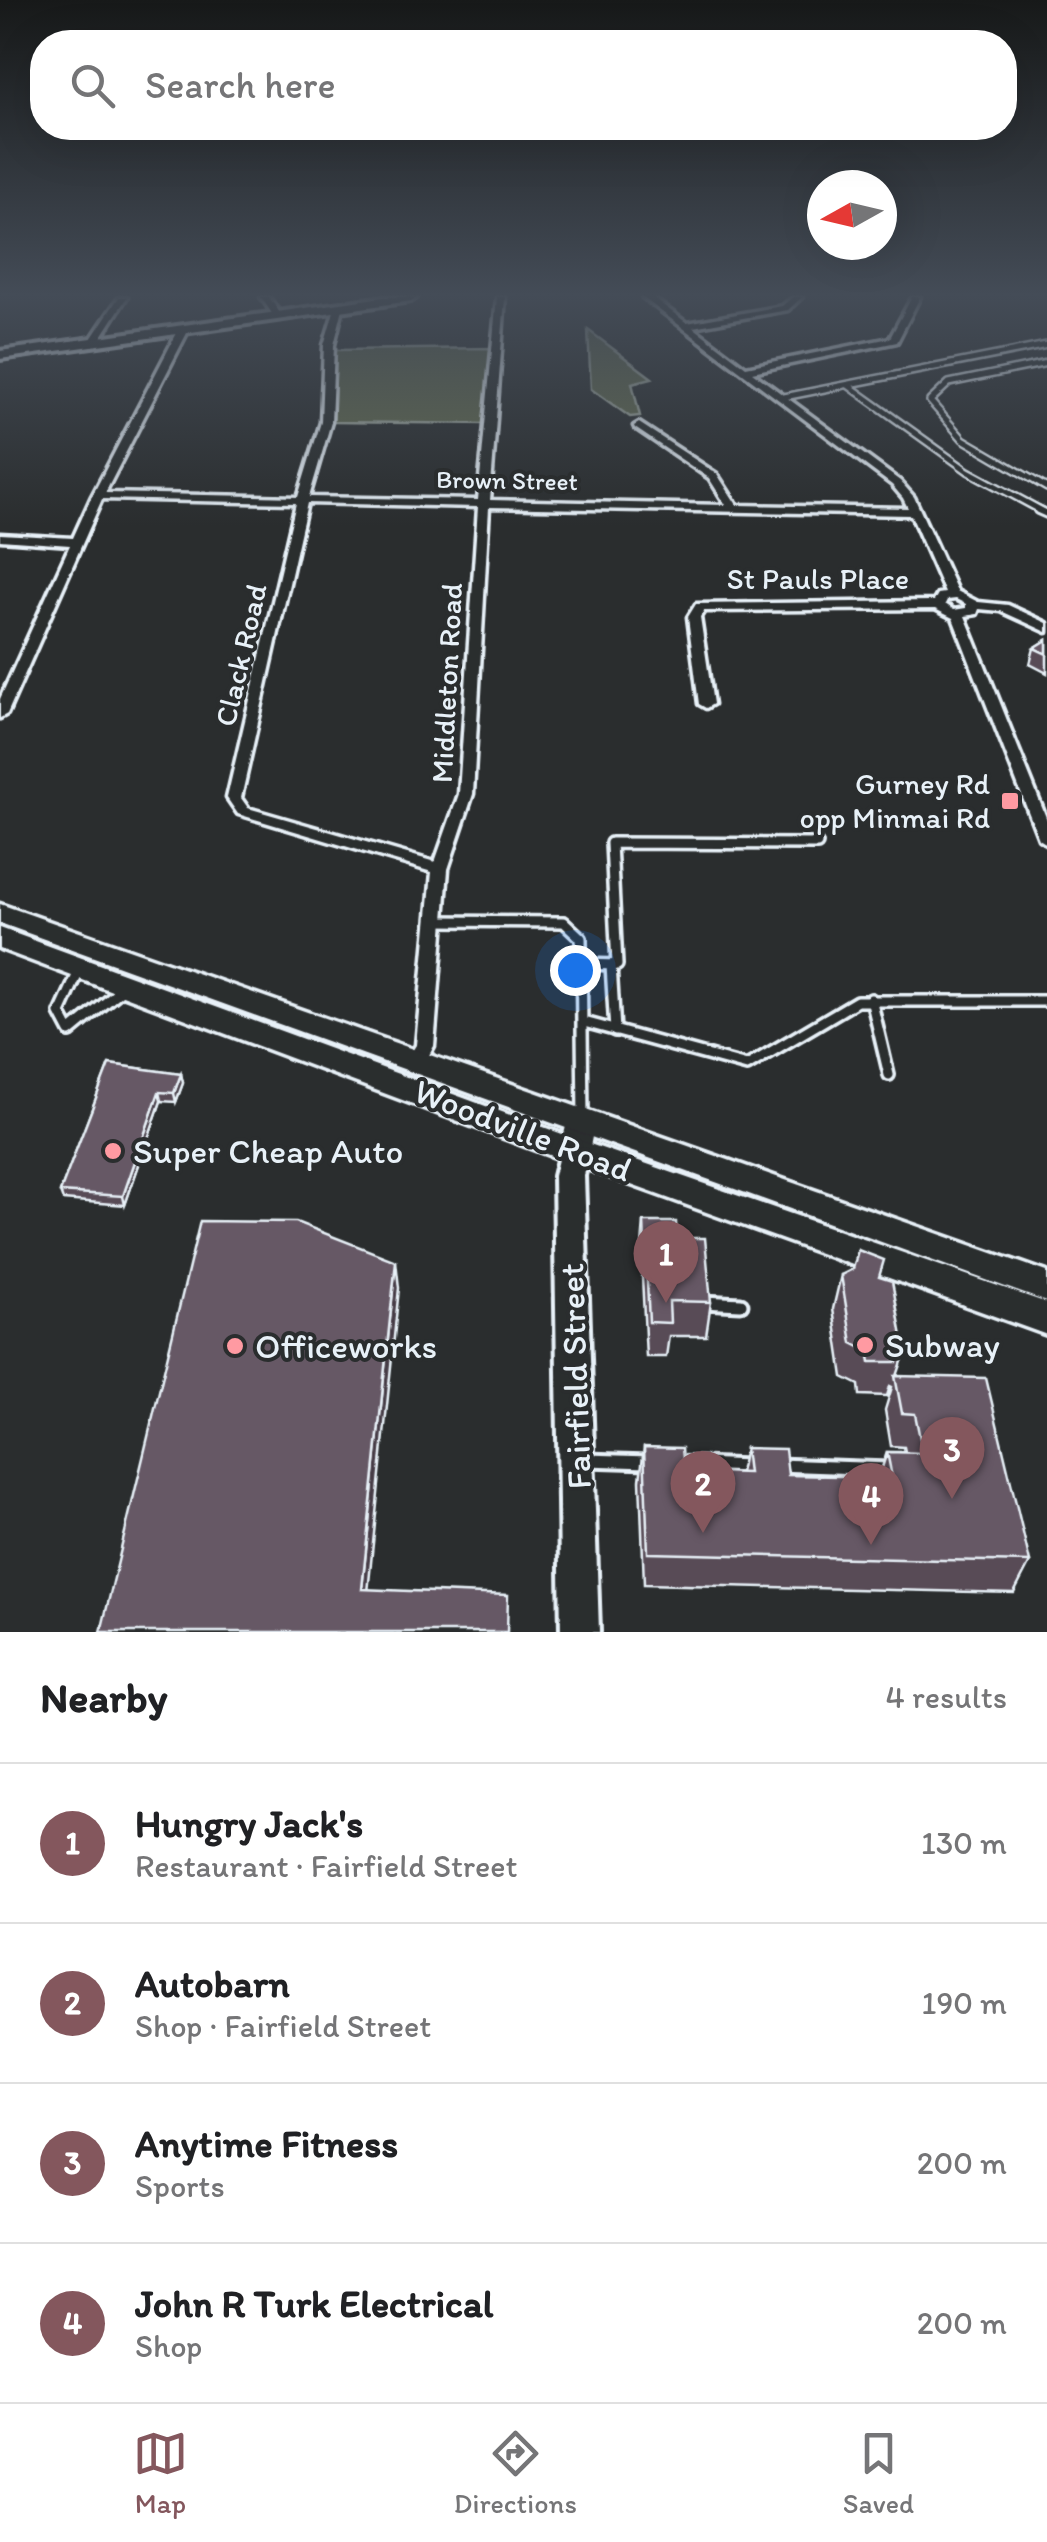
<!DOCTYPE html>
<html lang="en">
<head>
<meta charset="utf-8">
<style>
	body { margin:0; font-family:Itim,sans-serif; background:#f6f6f6; color:#202124 }
	.compass { position:absolute; left:807px; top:170px; width:90px; height:90px; border-radius:50%; background:#fff; box-shadow:0 10px 40px #0002; rotate:262deg }
	.you { position:absolute; left:575px; top:970px; width:35px; height:35px; margin:-25px; border:8px solid #fff; border-radius:50%; background:#1a73e8; box-shadow:0 0 0 15px #1a73e833 }
	.badge { display:grid; place-items:center; width:65px; height:65px; border-radius:50%; background:#84575d; color:#fff; font-size:32px; font-weight:700 }
	.pin { position:absolute; translate:-50% -82px; filter:drop-shadow(0 2px 5px #0008) }
	.pin::after { content:''; position:absolute; top:52px; width:35px; height:30px; background:inherit; clip-path:polygon(0 0,100% 0,50% 100%) }
	.list { margin:0; padding:0; list-style:none }
	h2 { display:flex; justify-content:space-between; align-items:center; height:130px; margin:0; padding:0 40px; font-size:42px }
	h2 small { font-size:32px; font-weight:400; color:#757577 }
	.list li { display:grid; grid-template-columns:65px 1fr auto; gap:30px; align-items:center; box-sizing:border-box; height:160px; padding:0 40px; border-top:2px solid #e0e0e0 }
	.list b { display:block; font-size:38px; white-space:nowrap }
	.list p { margin:0; font-size:32px; white-space:nowrap; color:#757577 }
	.list em { font-size:32px; font-style:normal; color:#757577 }
	.icon { flex:none; width:55px; height:55px; fill:none; stroke:currentColor; stroke-width:2; stroke-linecap:round; stroke-linejoin:round }
	.map { position:relative; flex:none; width:1047px; height:1632px; overflow:hidden }
	.search { position:absolute; background:#fff; box-shadow:0 10px 40px #0002; left:30px; right:30px; top:30px; height:110px; display:flex; align-items:center; gap:25px; box-sizing:border-box; padding:0 35px; border-radius:40px; color:#757577; font-size:38px }
	.sheet { height:770px; background:#fff }
	nav { display:flex; justify-content:space-around; align-items:center; box-sizing:border-box; height:140px; border-top:2px solid #e0e0e0; background:#fff; font-size:28px; color:#757577 }
	nav a { display:grid; justify-items:center; gap:5px }
	nav .on { color:#84575d }
	.map>svg:first-child { display:block }
</style>
</head>
<body>
<div class="map">
<svg width="1047" height="1632" viewBox="0 0 1047 1632">
	<rect width="100%" height="100%" fill="#2a2d2e"/>
	<filter id="ink" filterUnits="userSpaceOnUse"><feTurbulence type="fractalNoise" baseFrequency=".01" numOctaves="2"/><feDisplacementMap in="SourceGraphic" scale="20" xChannelSelector="R" yChannelSelector="G"/><feConvolveMatrix kernelMatrix="1 2 1 2 8 2 1 2 1" color-interpolation-filters="sRGB"/></filter>
	<g filter="url(#ink)">
		<g fill="#626a50" stroke="#a5aea4" stroke-width="2.5">
			<path d="M588,330L652,378L632,383L640,416L630,417L591,389Z"/>
			<path d="M494,348L487,424L333,422L336,350Z"/>
		</g>
		<g fill="none" stroke-linecap="round" stroke-linejoin="round">
			<defs>
				<g id="lane-far3">
					<path d="M1047,363L949,383L930,401L963,439L1047,488"/>
					<path d="M848,385L968,471L1044,512"/>
					<path d="M784,397L1047,345"/>
				</g>
				<path id="lane-far2" d="M1038,510L1047,514"/>
				<g id="lane-far1">
					<path d="M438,921L564,922L581,938L583,1118"/>
					<path d="M582,964L617,965L611,843L817,844"/>
					<path d="M611,965L615,1031"/>
					<path d="M80,969L60,1013L70,1032L121,990"/>
					<path d="M871,999L889,1075"/>
					<path d="M584,1022L747,1066L857,1001H1047"/>
				</g>
				<g id="lane">
					<path d="M703,1302L741,1304"/>
					<path d="M587,1460L648,1462"/>
					<path d="M677,1463L748,1466"/>
					<path d="M777,1465L888,1469"/>
				</g>
				<g id="street">
					<path d="M119,297H127L97,344H91L89,342Z"/>
					<path d="M261,297H269L282,316L281,318H275Z"/>
					<path d="M497,297H505L490,500L726,505L709,478L635,428L634,426L639,423L717,474L737,505L908,508L903,498L892,485L642,297H652L687,323L782,306L793,297H802L788,310L693,327L746,367L890,338L912,297H920L897,342L752,372L900,481L914,497L957,591L978,602L1008,605L1047,623V632L1001,611L979,609L977,614L965,616L1047,820V844L1039,839L953,618L935,609L704,611L700,617L713,704L706,708L699,704L688,617L696,604L934,601L938,594L945,593L911,515L489,507L473,794L448,869L434,1046C428,1057 421,1074 407,1069L404,1064L416,1045L432,872L238,814L227,798L296,503L102,499L7,714L0,718V699L70,545L0,540V534L73,538L92,496L178,331L183,328L188,331L105,493L298,497L321,422L324,345L335,308L339,305L343,308L334,345L331,422L309,497L478,500ZM307,503L478,507L459,794L435,862L248,808L241,798ZM956,599L966,604V608L954,610L945,604L947,600Z"/>
				</g>
				<g id="secondary">
					<path d="M383,297H417L411,301L0,359V351Z"/>
					<path d="M581,1111L591,1114L595,1122L584,1176L599,1632H561L554,1176L567,1122L571,1114Z"/>
				</g>
				<g id="primary">
					<path d="M0,904L1047,1272V1302L0,923Z"/>
					<path d="M0,928L584,1142L1047,1303V1335L562,1160L0,949Z"/>
				</g>
			</defs>
			<use href="#lane-far3" stroke="#e8f1f8" stroke-width="10"/>
			<use href="#lane-far2" stroke="#e8f1f8" stroke-width="12"/>
			<use href="#lane-far1" stroke="#e8f1f8" stroke-width="16"/>
			<use href="#lane" stroke="#e8f1f8" stroke-width="19"/>
			<use href="#street" stroke="#e8f1f8" stroke-width="7"/>
			<use href="#secondary" stroke="#e8f1f8" stroke-width="8"/>
			<use href="#primary" stroke="#e8f1f8" stroke-width="7"/>
			<use href="#lane-far3" stroke="#2a2d2e" stroke-width="5"/>
			<use href="#lane-far2" stroke="#2a2d2e" stroke-width="6"/>
			<use href="#lane-far1" stroke="#2a2d2e" stroke-width="9"/>
			<use href="#lane" stroke="#2a2d2e" stroke-width="11"/>
			<use href="#street" fill="#2a2d2e" fill-rule="evenodd"/>
			<use href="#secondary" fill="#2a2d2e" fill-rule="evenodd"/>
			<use href="#primary" fill="#2a2d2e" fill-rule="evenodd"/>
		</g>
		<g fill="#584c57" stroke="#e8f1f8" stroke-width="2.5">
			<path d="M1047,640V673L1030,664L1034,648Z"/>
			<path d="M109,1064L181,1074L183,1083L176,1102L161,1101L125,1205L63,1200L60,1192Z"/>
			<path d="M644,1222L677,1238L711,1302L706,1336H669L666,1357H646L641,1256Z"/>
			<path d="M841,1275L879,1277L905,1353L897,1376L1030,1562L1014,1593L644,1584L640,1480L644,1447L684,1471L740,1473L745,1448L788,1475L879,1477L887,1452H905L904,1447L891,1446L885,1410L892,1387L890,1386L887,1396L860,1395L859,1385L843,1377L833,1309Z"/>
		</g>
		<g fill="#473e47" stroke="#e8f1f8" stroke-width="2.5">
			<path d="M181,1074L183,1083L176,1102L174,1093Z"/>
			<path d="M159,1092L161,1101L125,1205L123,1196Z"/>
			<path d="M396,1261L399,1288L366,1612L362,1589Z"/>
		</g>
		<g fill="#665865" stroke="#e8f1f8" stroke-width="2.5">
			<path d="M1047,640V654L1034,648Z"/>
			<path d="M109,1064L181,1074L174,1093L159,1092L123,1196L60,1192Z"/>
			<path d="M200,1221L296,1222L396,1261L362,1589L508,1595L507,1632H101Z"/>
			<path d="M644,1222H676L677,1238H705L711,1302L669,1301L670,1323L649,1322Z"/>
			<path d="M858,1250L884,1260L879,1277L892,1281L905,1353H896L897,1362H870L868,1351L852,1343L841,1275L853,1269Z"/>
			<path d="M895,1376L986,1378L1030,1562L648,1553L644,1447L682,1448L684,1471L748,1473L745,1448L785,1449L788,1475L892,1477L887,1452L923,1453L915,1414L902,1413Z"/>
		</g>
	</g>
	<linearGradient id="sky" x2="0" y2="1"><stop stop-color="#171919"/><stop offset="0.56" stop-color="#444c57"/><stop offset="1" stop-color="#444c57" stop-opacity="0"/></linearGradient>
	<rect width="1047" height="526" fill="url(#sky)"/>
	<g fill="#ff9aa2" stroke="#2a2d2e" stroke-width="4">
		<rect x="1000" y="791" width="20" height="20" rx="5"/>
		<circle cx="113" cy="1151" r="10"/>
		<circle cx="865" cy="1345" r="10"/>
		<circle cx="235" cy="1346" r="10"/>
	</g>
	<g text-anchor="middle" stroke-width="8" stroke-linejoin="round" paint-order="stroke">
		<g font-size="25" fill="#e8f1f8" stroke="#2a2d2e">
			<text transform="translate(507 480) rotate(1)" y="9">Brown Street</text>
		</g>
		<g font-size="30" fill="#e8f1f8" stroke="#2a2d2e">
			<text x="818" y="589">St Pauls Place</text>
			<text transform="translate(241 655) rotate(-77)" y="10">Clack Road</text>
			<text transform="translate(447 683) rotate(-87)" y="10">Middleton Road</text>
		</g>
		<g font-size="30" fill="#e8f1f8" stroke="#2a2d2e" text-anchor="end">
			<text x="990" y="794">Gurney Rd<tspan x="990" dy="34">opp Minmai Rd</tspan></text>
		</g>
		<g font-size="35" fill="#e8f1f8" stroke="#2a2d2e">
			<text transform="translate(523 1130) rotate(21)" y="12">Woodville Road</text>
			<text transform="translate(575 1376) rotate(-92)" y="12">Fairfield Street</text>
		</g>
		<g font-size="35" fill="#e8f1f8" stroke="#2a2d2e" text-anchor="start">
			<text x="133" y="1163">Super Cheap Auto</text>
			<text x="885" y="1357">Subway</text>
			<text x="255" y="1358">Officeworks</text>
		</g>
	</g>
</svg>
<svg class="compass" viewBox="-18 -18 36 36"><path d="M0-13l5 13h-10z" fill="#e53935"/><path d="M0 13l5-13h-10z" fill="#757577"/></svg>
<div class="you"></div>
<div class="pin badge" style="left:666px;top:1303px">1</div>
<div class="pin badge" style="left:703px;top:1533px">2</div>
<div class="pin badge" style="left:952px;top:1499px">3</div>
<div class="pin badge" style="left:871px;top:1545px">4</div>
<div class="search"><svg class="icon" aria-label="search" viewBox="0 0 24 24"><circle cx="10" cy="10" r="6"/><path d="M15 15l6 6"/></svg>Search here</div>
</div>
<section class="sheet">
<h2>Nearby<small>4 results</small></h2>
<ul class="list">
<li><span class="badge">1</span><div><b>Hungry Jack's</b><p>Restaurant · Fairfield Street</p></div><em>130 m</em></li>
<li><span class="badge">2</span><div><b>Autobarn</b><p>Shop · Fairfield Street</p></div><em>190 m</em></li>
<li><span class="badge">3</span><div><b>Anytime Fitness</b><p>Sports</p></div><em>200 m</em></li>
<li><span class="badge">4</span><div><b>John R Turk Electrical</b><p>Shop</p></div><em>200 m</em></li>
</ul>
</section>
<nav>
<a class="on"><svg class="icon" aria-label="map" viewBox="0 0 24 24"><path d="M3 6l6-2 6 2 6-2v14l-6 2-6-2-6 2zM9 4v14M15 6v14"/></svg>Map</a>
<a><svg class="icon" aria-label="directions" viewBox="0 0 24 24"><path d="M12 3l9 9-9 9-9-9zM9 14v-3h6M13 9l2 2-2 2"/></svg>Directions</a>
<a><svg class="icon" aria-label="saved" viewBox="0 0 24 24"><path d="M7 4h10v16l-5-4-5 4z"/></svg>Saved</a>
</nav>
</body>
</html>
